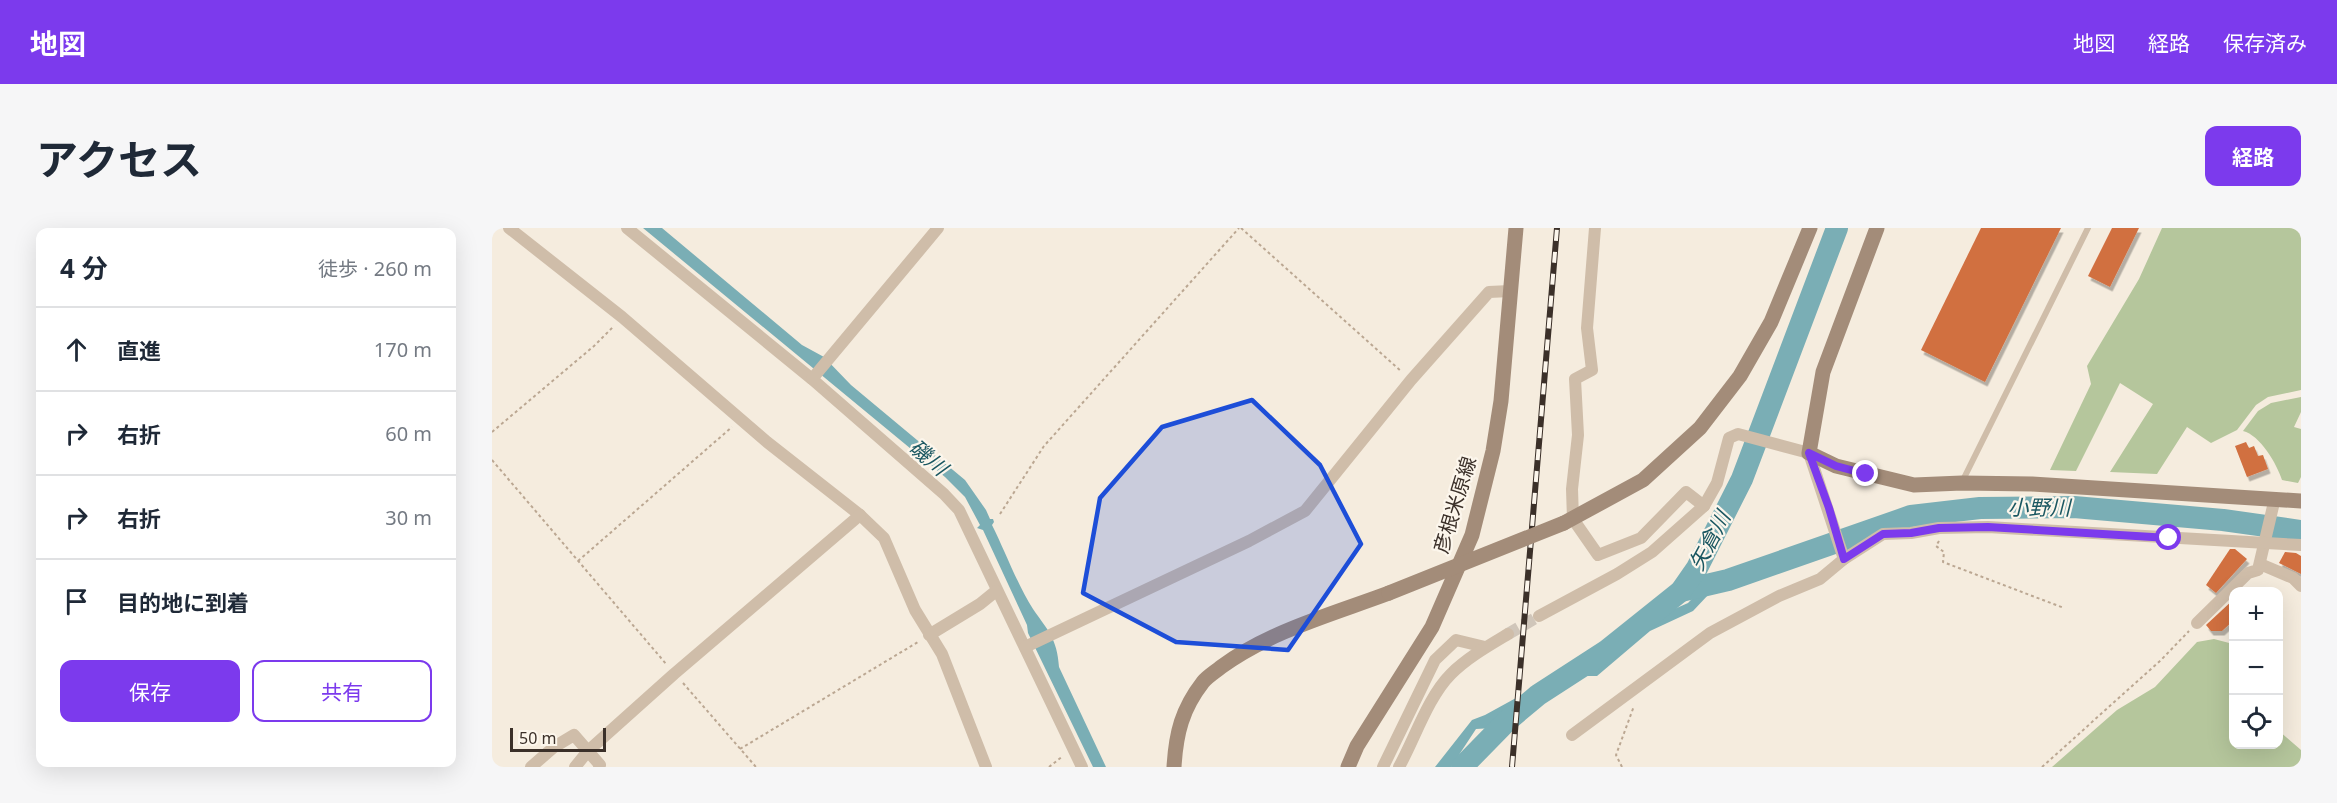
<!DOCTYPE html>
<html lang="ja">
<head>
<meta charset="utf-8">
<style>
	body { margin:0; font-family:"Noto Sans","Noto Sans JP",sans-serif; background:#f6f6f7; color:#1f2937 }
	.controls { position:absolute; right:18px; bottom:18px; display:grid; overflow:hidden; border-radius:12px; box-shadow:0 6px 24px #0002 }
	.controls button { width:54px; height:54px; display:grid; place-items:center; padding:0; border:0; border-bottom:2px solid #e0e1e3; background:#fff; color:#1f2937; font:30px sans-serif }
	.scale { position:absolute; left:18px; bottom:15px; width:96px; box-sizing:border-box; padding-left:6px; border:3px solid #3b3029; border-top:0; font-size:16px; line-height:21px; white-space:nowrap; color:#3b3029; -webkit-text-stroke:4px #fcf6ec; paint-order:stroke }
	.stop { position:absolute; width:18px; height:18px; margin:-14px; border:4px solid #7c3aed; border-radius:50%; background:#fff }
	.stop.end { background:#7c3aed; border-color:#fff; box-shadow:0 2px 6px #0008 }
	.list { margin:0; padding:0; list-style:none }
	h2 { display:flex; justify-content:space-between; align-items:center; height:78px; margin:0; padding:0 24px; font-size:26px }
	h2 small { font-size:20px; font-weight:400; color:#747a83 }
	.list li { display:grid; grid-template-columns:39px 1fr auto; gap:18px; align-items:center; box-sizing:border-box; height:84px; padding:0 24px; border-top:2px solid #e0e1e3 }
	.list b { display:block; font-size:22px; white-space:nowrap }
	.list em { font-size:20px; font-style:normal; color:#747a83 }
	.actions { display:flex; gap:12px; padding:18px 24px }
	.actions a { flex:1; padding:14px 0; border:2px solid #7c3aed; border-radius:12px; text-align:center; font-size:21px; color:#7c3aed }
	.actions .main { background:#7c3aed; color:#fff }
	.icon { flex:none; width:33px; height:33px; fill:none; stroke:currentColor; stroke-width:2; stroke-linecap:round; stroke-linejoin:round }
	.map { position:relative; flex:none; width:1809px; height:539px; overflow:hidden; border-radius:12px }
	header { display:flex; align-items:center; gap:36px; box-sizing:border-box; height:84px; padding:0 30px; background:#7c3aed; color:#fff }
	header strong { font-size:28px }
	nav { display:flex; gap:33px; margin-inline-start:auto; font-size:21px }
	.intro { display:flex; align-items:center; justify-content:space-between; box-sizing:border-box; height:144px; padding:0 36px }
	h1 { margin:0; font-size:42px }
	.button { padding:15px 27px; border-radius:12px; background:#7c3aed; color:#fff; font-size:21px; font-weight:700 }
	main { display:flex; gap:36px; padding:0 36px }
	aside { flex:1; background:#fff; border-radius:12px; box-shadow:0 6px 24px #0002 }
	.map>svg:first-child { display:block }
</style>
</head>
<body>
<header>
<strong>地図</strong>
<nav><a>地図</a><a>経路</a><a>保存済み</a></nav>
</header>
<div class="intro"><h1>アクセス</h1><a class="button">経路</a></div>
<main>
<aside>
<h2>4 分<small>徒歩 · 260 m</small></h2>
<ul class="list">
<li><svg class="icon" aria-label="ahead" viewBox="0 0 24 24"><path d="M12 20V5M6 11l6-6 6 6"/></svg><div><b>直進</b></div><em>170 m</em></li>
<li><svg class="icon" aria-label="right" viewBox="0 0 24 24"><path d="M7 20v-9h11M14 6l5 5-5 5"/></svg><div><b>右折</b></div><em>60 m</em></li>
<li><svg class="icon" aria-label="right" viewBox="0 0 24 24"><path d="M7 20v-9h11M14 6l5 5-5 5"/></svg><div><b>右折</b></div><em>30 m</em></li>
<li><svg class="icon" aria-label="arrive" viewBox="0 0 24 24"><path d="M6 21V4h12l-3 4 3 4H6"/></svg><div><b>目的地に到着</b></div></li>
</ul>
<div class="actions"><a class="main">保存</a><a>共有</a></div>
</aside>
<div class="map">
<svg width="1809" height="539" viewBox="0 0 1809 539">
	<defs>
		<filter id="shadow"><feDropShadow dx="2.5" dy="4.5" stdDeviation="0" flood-color="#0004"/></filter>
	</defs>
	<rect width="100%" height="100%" fill="#f5ecde"/>
	<g fill="#b5c69c">
		<path d="M1670,0H1809V162L1776,169L1764,177L1745,202L1719,215L1695,199L1665,246L1618,244L1661,176L1628,155L1584,243L1558,242L1599,156L1595,138L1647,51Z"/>
		<path d="M1809,169V184L1802,199L1809,201V249L1806,255L1790,252C1785,236 1768,207 1751,203L1766,183L1779,175Z"/>
		<path d="M1722,411L1741,416L1742,516H1786L1787,503L1809,522V539H1560L1625,482L1663,459L1705,414Z"/>
	</g>
	<g fill="#7aaeb5">
		<path d="M151,0H170L310,117L332,129L359,157L473,252L494,282L498,291H501L502,294L500,297C513,323 526,358 541,381C556,403 565,410 567,439L614,539H601L536,405L535,397L491,302L485,300L488,297L473,269L453,249Z"/>
		<path d="M1223,347L1233,349L1201,383L1158,403L1105,448H1091L1075,460L1059,462L1001,500L984,501L959,539H943L980,492L993,487L1086,436L1106,432L1153,394L1196,375Z"/>
	</g>
	<g fill="none" stroke-linecap="round" stroke-linejoin="round">
		<g stroke="#7aaeb5" stroke-width="22">
			<path d="M1189,363L1236,352L1419,288L1488,280L1582,279L1731,292L1809,303"/>
			<path d="M970,539L1015,493L1046,467L1114,423L1189,363L1205,340L1250,251L1345,0"/>
		</g>
	</g>
	<g fill="#d16f40" filter="url(#shadow)">
		<path d="M1489,0H1569L1493,154L1429,122Z"/>
		<path d="M1620,0H1647L1618,59L1596,48Z"/>
		<path d="M1754,214L1757,220L1762,218L1766,228L1771,227L1776,241L1755,249L1743,218Z"/>
		<path d="M1738,321H1743L1755,331L1724,365L1714,357Z"/>
		<path d="M1793,324L1804,325L1809,328V346L1787,335Z"/>
		<path d="M1742,371V392L1730,403H1719L1714,397Z"/>
	</g>
	<g fill="none" stroke-linecap="round" stroke-linejoin="round">
		<path stroke="#d0c6ba" stroke-width="12" stroke-dasharray="12 6" stroke-linecap="butt" d="M1016,406L1047,388"/>
		<g stroke="#bba792" stroke-width="2" stroke-dasharray="3 3" stroke-linecap="butt">
			<path d="M749,0L910,144"/>
			<path d="M0,204L102,118L122,98"/>
			<path d="M0,232L175,437"/>
			<path d="M508,286L552,218L747,0"/>
			<path d="M1447,313L1444,318L1452,324L1451,334L1572,380"/>
			<path d="M86,333L240,199"/>
			<path d="M191,455L264,539"/>
			<path d="M248,521L426,414"/>
			<path d="M557,539L571,528"/>
			<path d="M1130,539L1124,527L1142,478"/>
			<path d="M1550,539L1669,432L1697,403"/>
		</g>
		<path stroke="#cfbda9" stroke-width="6" d="M1470,254L1596,0"/>
		<g stroke="#cfbda9" stroke-width="12">
			<path d="M17,0L130,89L275,214L368,287L392,310L423,382L450,426L494,539"/>
			<path d="M135,0L320,151L452,266L467,282L590,539"/>
			<path d="M1103,0L1095,100L1100,142L1083,151L1086,207L1080,261L1081,291L1106,327L1149,310L1194,264L1212,278"/>
			<path d="M320,151L446,0"/>
			<path d="M1768,336L1801,350L1809,358"/>
			<path d="M1047,388L1125,346L1160,324L1212,278L1225,255L1237,210L1246,206L1317,225L1352,331"/>
			<path d="M1705,395L1756,345L1766,342L1783,270"/>
			<path d="M437,407L488,376L504,363"/>
			<path d="M533,419L757,313L813,283L919,152L997,64L1018,63"/>
			<path d="M1080,507L1218,405L1287,368L1328,351L1352,331L1391,306L1419,305L1447,300L1496,299L1809,317"/>
			<path d="M39,539L62,519L82,507L108,537L107,539"/>
			<path d="M83,539L96,523L182,446L368,287"/>
			<path d="M891,539L943,432L964,412L993,419"/>
			<path d="M907,539C923,510 936,469 959,446C975,430 996,418 1016,406"/>
		</g>
		<g stroke="#a38c79" stroke-width="15">
			<path d="M1385,0L1331,144L1317,225L1344,238L1422,257L1470,255L1540,256L1809,273"/>
			<path d="M1072,295L1151,252L1208,200L1248,148L1279,94L1318,0"/>
			<path d="M682,539C684,505 690,481 711,454C716,448 723,444 729,439C778,403 841,386 897,365"/>
			<path d="M856,539L865,518L940,399L980,307L1001,223L1009,173L1024,0"/>
		</g>
		<defs>
			<path id="rail" d="M1020,539L1065,0"/>
		</defs>
		<use href="#rail" stroke="#3b3029" stroke-width="6"/>
		<use href="#rail" stroke="#fcf6ec" stroke-width="4" stroke-dasharray="11" stroke-linecap="butt"/>
		<path stroke="#a38c79" stroke-width="15" d="M897,365L1072,295"/>
	</g>
	<g fill="none" stroke-linecap="round" stroke-linejoin="round">
		<path stroke="#7c3aed" stroke-width="8" d="M1374,246L1344,238L1317,225L1337,280L1352,331L1391,306L1419,305L1447,300L1496,299L1677,310"/>
	</g>
	<path fill="#1d4ed8" fill-opacity="0.2" stroke="#1d4ed8" stroke-width="4.5" stroke-linejoin="round" d="M760,172L828,237L869,316L796,422L684,414L591,365L608,270L670,199Z"/>
	<g text-anchor="middle" stroke-width="4.5" stroke-linejoin="round" paint-order="stroke">
		<g font-size="20" fill="#3b3029" stroke="#fcf6ec">
			<text transform="translate(963 277) rotate(-73)" y="7">彦根米原線</text>
		</g>
		<g font-size="21" font-style="italic" fill="#1a5761" stroke="#fcf6ec">
			<text transform="translate(436 230) rotate(40)" y="7">磯川</text>
			<text x="1547" y="287">小野川</text>
			<text transform="translate(1218 313) rotate(-62)" y="7">矢倉川</text>
		</g>
	</g>
</svg>
<div class="controls">
<button>+</button>
<button>−</button>
<button><svg class="icon" aria-label="locate" viewBox="0 0 24 24"><circle cx="12" cy="12" r="6"/><path d="M12 2v4M12 18v4M2 12h4M18 12h4"/></svg></button>
</div>
<div class="scale">50 m</div>
<div class="stop" style="left:1677px;top:310px"></div>
<div class="stop end" style="left:1374px;top:246px"></div>
</div>
</main>
</body>
</html>
